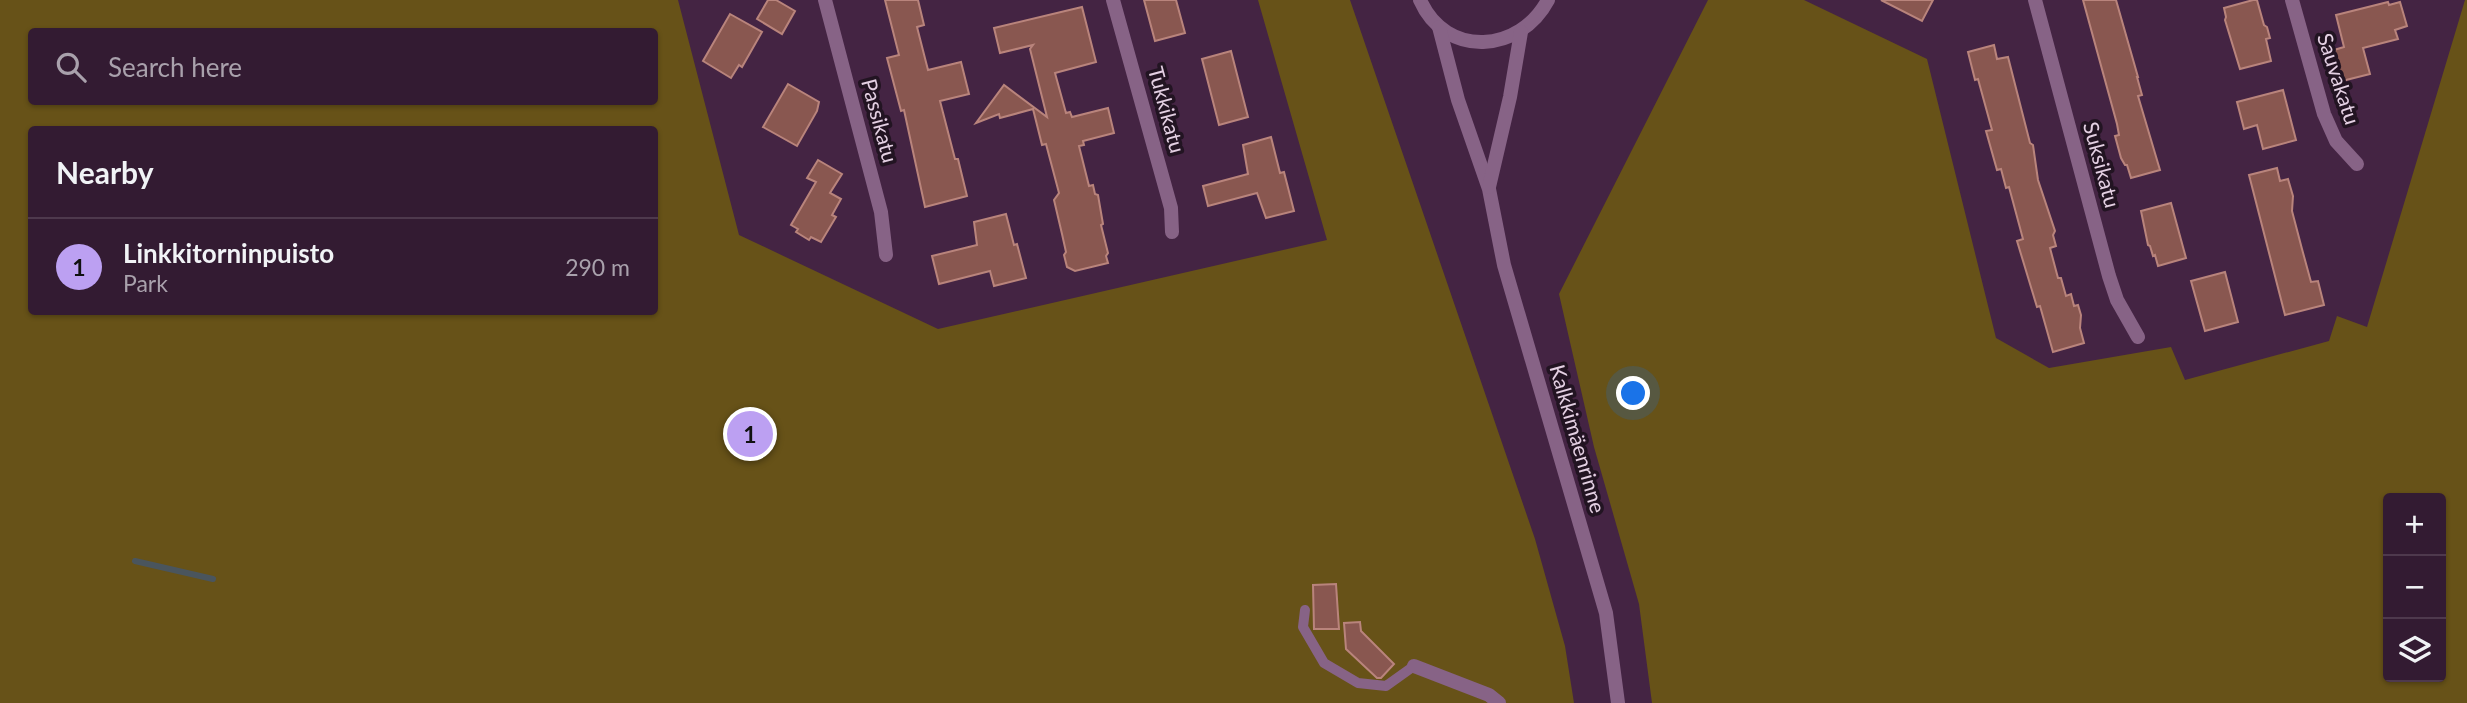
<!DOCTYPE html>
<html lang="en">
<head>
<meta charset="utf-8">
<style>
	body { margin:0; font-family:Lato,sans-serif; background:#3b243a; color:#f1f3f6 }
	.controls { position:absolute; right:21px; bottom:21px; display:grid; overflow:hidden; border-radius:7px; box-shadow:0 2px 5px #0004 }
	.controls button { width:63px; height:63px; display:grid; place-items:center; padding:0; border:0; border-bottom:2px solid #4e394d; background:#331b32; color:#f1f3f6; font:35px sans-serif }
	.you { position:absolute; left:1634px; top:394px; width:24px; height:24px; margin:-18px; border:5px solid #fff; border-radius:50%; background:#1a73e8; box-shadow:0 0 0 10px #1a73e833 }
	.badge { display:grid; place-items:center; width:46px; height:46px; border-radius:50%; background:#bca0f2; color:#111; font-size:23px; font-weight:700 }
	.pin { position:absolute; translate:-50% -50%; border:4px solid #fff; box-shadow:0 2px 7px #0006 }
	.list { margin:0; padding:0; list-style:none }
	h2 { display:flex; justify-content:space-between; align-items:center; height:91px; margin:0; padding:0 28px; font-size:30px }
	h2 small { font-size:23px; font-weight:400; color:#a9a1ac }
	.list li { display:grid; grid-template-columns:46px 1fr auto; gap:21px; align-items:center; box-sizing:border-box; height:98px; padding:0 28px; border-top:2px solid #4e394d }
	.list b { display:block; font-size:26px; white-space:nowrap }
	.list p { margin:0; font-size:23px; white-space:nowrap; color:#a9a1ac }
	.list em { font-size:23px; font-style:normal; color:#a9a1ac }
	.icon { flex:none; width:38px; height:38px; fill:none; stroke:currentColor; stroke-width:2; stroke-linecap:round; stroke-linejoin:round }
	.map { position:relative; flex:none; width:2467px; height:703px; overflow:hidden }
	.search { position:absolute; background:#331b32; box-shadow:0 2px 5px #0004; left:28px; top:28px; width:630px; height:77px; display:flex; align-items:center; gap:18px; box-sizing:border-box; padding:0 24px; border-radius:7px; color:#a9a1ac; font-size:26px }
	.panel { position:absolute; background:#331b32; box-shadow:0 2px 5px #0004; left:28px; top:126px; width:630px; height:189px; border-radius:7px }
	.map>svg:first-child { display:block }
</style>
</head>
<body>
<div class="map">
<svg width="2467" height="703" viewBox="0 0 2467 703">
	<rect width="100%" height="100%" fill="#442443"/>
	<g fill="#675218" fill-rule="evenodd">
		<path d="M0,0H678L739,235L938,329L1327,240L1258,0H1350L1535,539L1565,646L1574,703H0ZM32,32H654V102H32ZM32,130H654V312H32Z"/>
		<path d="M1708,0H1804L1927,59L1996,338L2049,368L2171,347L2185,380L2329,341L2337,316L2367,327L2465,0H2467V703H1652L1639,604L1594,447L1559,294ZM2388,498H2441V677H2388Z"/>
	</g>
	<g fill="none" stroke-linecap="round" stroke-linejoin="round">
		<path stroke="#4a555d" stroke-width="6" d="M135,561L213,579"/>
	</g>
	<g fill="#895750" stroke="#b9847c" stroke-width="2">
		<path d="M768,0H776L795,11L782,34L757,19Z"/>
		<path d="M885,0H918L924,25L917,27L928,70L961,62L969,94L940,101L955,159H958L967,196L925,207L904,110L901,111L887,58L899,55Z"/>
		<path d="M1144,0H1176L1185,33L1155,41Z"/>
		<path d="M1881,0H1933L1922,21Z"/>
		<path d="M2083,0H2116L2138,77H2137L2142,95L2138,96L2160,170L2131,178L2127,165H2125L2121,158L2115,136L2119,135L2117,124Z"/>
		<path d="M2253,0H2257L2264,25L2267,27L2270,38L2266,39L2271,61L2240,69L2225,20L2226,17L2224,8Z"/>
		<path d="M2388,2L2389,5L2400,2L2407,26L2395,30L2398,39L2363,48L2370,74L2342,81L2334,50L2344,47L2336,15Z"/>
		<path d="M1082,7L1096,62L1055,73L1066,113L1070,112L1072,117L1108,108L1114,133L1083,141L1084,145L1079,146L1089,186L1093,185L1095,194L1098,195L1103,224L1101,225L1108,253L1106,256L1108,263L1075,271L1067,267L1064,255L1066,252L1062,234L1054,200L1059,193L1046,144L1042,145L1033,109L1000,118L999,114L976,123L1004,85L1047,117L1030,49L1033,45L1000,53L994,28Z"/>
		<path d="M730,14L762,32L742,67L739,65L731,78L703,61Z"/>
		<path d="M1994,45L1997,59L2008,57L2030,143L2033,145L2038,180L2055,231L2053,235L2056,246L2050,248L2058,278H2061L2066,296L2071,294L2074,306L2078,305L2081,315L2080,328L2084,343L2053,352L2040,306L2037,307L2017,241L2023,239L2009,187L2006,188L2001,169L1997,170L1986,131L1992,130L1978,79L1975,80L1968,52Z"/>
		<path d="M1231,51L1248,117L1219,125L1202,59Z"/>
		<path d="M788,84L819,102L817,111L797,146L763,127Z"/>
		<path d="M2283,90L2296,140L2263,149L2257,125L2244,129L2237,102Z"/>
		<path d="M1271,137L1280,173L1284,172L1294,211L1266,218L1257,193L1208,206L1203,186L1248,174L1243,145Z"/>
		<path d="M818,160L842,174L830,193L841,199L832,215L836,217L821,242L811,237L809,240L796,232L798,229L791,225L816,182L807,178Z"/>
		<path d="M2277,168L2280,181L2288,179L2293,196L2292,211L2302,249L2311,282L2318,281L2324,305L2285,315L2249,175Z"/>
		<path d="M2171,203L2186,258L2158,266L2155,255L2153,256L2150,246L2148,245L2141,211Z"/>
		<path d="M1006,214L1014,245L1017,244L1026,278L994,286L990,271L939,284L932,256L977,245L974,222Z"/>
		<path d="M2225,272L2238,322L2205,331L2191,281Z"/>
		<path d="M1336,584L1339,629H1314L1313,585Z"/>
		<path d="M1360,622L1361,631L1394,664L1381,678H1377L1346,649L1344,623Z"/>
	</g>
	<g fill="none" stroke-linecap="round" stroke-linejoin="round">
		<path stroke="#876386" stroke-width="10" d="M1305,610L1303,627L1324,663L1358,683L1386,686L1414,666"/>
		<g stroke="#876386" stroke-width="14">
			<path d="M825,0L881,212L886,255"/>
			<path d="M1113,0L1171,208L1172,232"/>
			<path d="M2035,0L2109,276L2117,300L2138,337"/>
			<path d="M2292,0L2324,114L2336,141L2357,164"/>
			<path d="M1414,666L1489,695L1499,703"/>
		</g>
		<g stroke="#876386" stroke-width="14">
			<path d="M1420,0C1446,59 1520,53 1548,0"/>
			<path d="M1439,27L1458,100L1489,189L1504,265L1606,613L1618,703"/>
			<path d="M1489,187L1510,97L1521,32"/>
		</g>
	</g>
	<g text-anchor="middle" stroke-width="7" stroke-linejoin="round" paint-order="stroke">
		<g font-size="21" fill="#e4d0e3" stroke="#221422">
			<text transform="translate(2338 79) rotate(72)" y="7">Sauvakatu</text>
			<text transform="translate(1166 110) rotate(75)" y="7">Tukkikatu</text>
			<text transform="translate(879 121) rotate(75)" y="7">Passikatu</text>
			<text transform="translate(2101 165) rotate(75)" y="7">Suksikatu</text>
			<text transform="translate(1577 439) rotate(74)" y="7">Kalkkimäenrinne</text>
		</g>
	</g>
</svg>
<div class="controls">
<button>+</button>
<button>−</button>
<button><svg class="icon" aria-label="layers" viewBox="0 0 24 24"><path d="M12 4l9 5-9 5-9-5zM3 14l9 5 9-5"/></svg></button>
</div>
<div class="you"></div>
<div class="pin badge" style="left:750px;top:434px">1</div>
<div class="search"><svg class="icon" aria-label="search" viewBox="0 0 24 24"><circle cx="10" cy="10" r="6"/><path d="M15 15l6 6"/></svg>Search here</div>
<section class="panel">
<h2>Nearby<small></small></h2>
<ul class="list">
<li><span class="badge">1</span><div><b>Linkkitorninpuisto</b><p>Park</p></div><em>290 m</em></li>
</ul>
</section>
</div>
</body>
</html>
